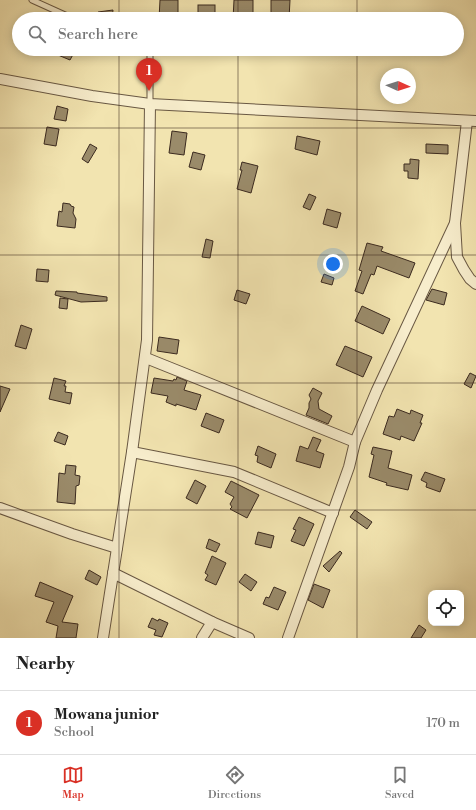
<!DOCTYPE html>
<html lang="en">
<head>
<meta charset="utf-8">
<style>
	body { margin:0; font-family:"Libre Bodoni",serif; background:#f2f2f2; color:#222 }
	.controls { position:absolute; right:12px; bottom:12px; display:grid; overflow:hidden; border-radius:8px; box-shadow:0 2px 10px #0003 }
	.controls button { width:36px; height:36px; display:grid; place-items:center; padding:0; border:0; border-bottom:1px solid #e0e0e0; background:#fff; color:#222; font:20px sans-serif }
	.compass { position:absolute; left:380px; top:68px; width:36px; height:36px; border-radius:50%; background:#fff; box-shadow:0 2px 10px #0003; rotate:93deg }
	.you { position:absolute; left:333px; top:264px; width:14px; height:14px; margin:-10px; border:3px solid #fff; border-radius:50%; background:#1a73e8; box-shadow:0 0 0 6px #1a73e833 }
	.badge { display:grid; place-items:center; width:26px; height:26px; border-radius:50%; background:#d93025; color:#fff; font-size:13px; font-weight:700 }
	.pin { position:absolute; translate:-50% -33px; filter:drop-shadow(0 1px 2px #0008) }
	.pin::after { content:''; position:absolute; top:21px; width:14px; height:12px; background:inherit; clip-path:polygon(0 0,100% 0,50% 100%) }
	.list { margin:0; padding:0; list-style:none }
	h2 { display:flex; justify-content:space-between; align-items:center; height:52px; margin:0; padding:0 16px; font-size:17px }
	h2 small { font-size:13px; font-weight:400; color:#767676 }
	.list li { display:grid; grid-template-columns:26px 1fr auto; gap:12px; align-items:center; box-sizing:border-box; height:64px; padding:0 16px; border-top:1px solid #e0e0e0 }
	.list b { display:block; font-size:15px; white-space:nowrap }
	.list p { margin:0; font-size:13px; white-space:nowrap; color:#767676 }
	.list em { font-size:13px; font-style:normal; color:#767676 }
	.icon { flex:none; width:22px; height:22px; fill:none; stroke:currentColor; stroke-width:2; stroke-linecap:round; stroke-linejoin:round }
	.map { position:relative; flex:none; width:476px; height:638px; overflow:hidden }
	.search { position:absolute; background:#fff; box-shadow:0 2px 10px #0003; left:12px; right:12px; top:12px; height:44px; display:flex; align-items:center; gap:10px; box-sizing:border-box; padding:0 14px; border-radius:22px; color:#767676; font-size:15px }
	.sheet { height:116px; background:#fff }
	nav { display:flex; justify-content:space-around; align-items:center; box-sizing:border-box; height:56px; border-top:1px solid #e0e0e0; background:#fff; font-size:11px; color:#767676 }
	nav a { display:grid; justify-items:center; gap:2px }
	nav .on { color:#d93025 }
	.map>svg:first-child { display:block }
</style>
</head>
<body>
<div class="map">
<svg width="476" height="638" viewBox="0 0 476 638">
	<rect width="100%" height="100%" fill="#f2e4b0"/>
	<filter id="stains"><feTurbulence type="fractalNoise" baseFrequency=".005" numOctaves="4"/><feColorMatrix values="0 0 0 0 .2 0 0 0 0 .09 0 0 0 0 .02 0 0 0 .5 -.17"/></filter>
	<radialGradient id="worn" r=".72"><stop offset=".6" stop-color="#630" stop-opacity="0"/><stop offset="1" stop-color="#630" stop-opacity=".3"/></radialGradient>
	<g fill="#9a8b6a" stroke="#3b2a1f">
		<path d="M160,0H178V19H159Z"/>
		<path d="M234,0H253V19H233Z"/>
		<path d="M271,0H290L289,19H271Z"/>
		<rect x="198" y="5" width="17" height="14"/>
		<path d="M113,10L112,19H97L98,12Z"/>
		<path d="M61,49H76L70,60L58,55Z"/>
		<path d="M57,106L68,109L66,121L54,119Z"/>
		<path d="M47,127L59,129L56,146L44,144Z"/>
		<path d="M172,131L187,133L184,155L169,153Z"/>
		<path d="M297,136L320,141L317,155L295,149Z"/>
		<path d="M90,144L97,148L88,163L82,159Z"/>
		<path d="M426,144L448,145V154L426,153Z"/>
		<path d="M193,152L205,155L201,170L189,167Z"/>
		<path d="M410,159L419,160L418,179L408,178V171H404V164H410Z"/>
		<path d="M242,162L258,166L251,193L237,189L242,170H240Z"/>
		<path d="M309,194L316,197L310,210L303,207Z"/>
		<path d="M63,203L70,204L71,206L74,207L73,213L76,219L75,228L57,226L59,211L62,212Z"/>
		<path d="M327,209L341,213L337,228L323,224Z"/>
		<path d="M206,239L213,241L210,258L202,257Z"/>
		<path d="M367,243L383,247L381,251L415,263L409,278L377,266L374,275L371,274L363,294L355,291L362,271L359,270Z"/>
		<path d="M37,269L49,270L48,282L36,281Z"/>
		<path d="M324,274L334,278L332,285L321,282Z"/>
		<path d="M432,289L447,293L444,305L426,300Z"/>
		<path d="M237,290L250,294L246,304L234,300Z"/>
		<path d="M56,291L77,292V293L107,297V301L81,302L55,295Z"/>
		<path d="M60,298L68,299L67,309L59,308Z"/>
		<path d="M362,306L390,319L383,334L355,321Z"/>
		<path d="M21,325L32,329L26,349L15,346Z"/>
		<path d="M159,337L179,340L177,354L157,351Z"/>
		<path d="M345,346L372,357L363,377L336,365Z"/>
		<path d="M470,373L476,376L471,388L464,384Z"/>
		<path d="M177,377L187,381L184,390L201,395L196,410L176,404V406L166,402L168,396L151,393L154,378L173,381L174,379L176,380Z"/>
		<path d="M54,378L66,381L64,386H66L65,392L72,393L70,404L49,399Z"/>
		<path d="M0,386L10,389L0,412Z"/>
		<path d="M313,388L322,393L318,401L319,409L332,416L328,424L306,415L309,408V403L311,399L309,395Z"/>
		<path d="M397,409L410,414L411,410L423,415L420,423H422L414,441L401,436L400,440L383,434L389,416L394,417Z"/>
		<path d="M206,413L224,420L219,433L201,426Z"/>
		<path d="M58,432L68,436L65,445L54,441Z"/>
		<path d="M313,437L321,440L316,451L324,454L320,468L296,461L300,446L308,449Z"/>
		<path d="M258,446L276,454L271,468L257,462L258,456L255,455Z"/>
		<path d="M373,447L392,451L388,468L412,475L408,490L386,485L387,483L369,477L374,455L371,454Z"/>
		<path d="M66,465L76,466L75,475L80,476L79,485L76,486L75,504L57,502L59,473L65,474Z"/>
		<path d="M425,472L445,479L440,492L426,487L427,483L421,480Z"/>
		<path d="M195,480L206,486L197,504L186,498Z"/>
		<path d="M231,481L259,495L247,518L230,509L232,507L230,504L234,497L225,492Z"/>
		<path d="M355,510L372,522L367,529L350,517Z"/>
		<path d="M299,517L314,524L304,546L291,541L296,530L293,529Z"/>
		<path d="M258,532L274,536L271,548L255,544Z"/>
		<path d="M209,539L220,544L216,552L206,548Z"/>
		<path d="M340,551L342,553L329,572L323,566Z"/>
		<path d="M212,556L226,563L216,585L205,580L208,575L205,573Z"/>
		<path d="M89,570L101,577L97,585L85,579Z"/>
		<path d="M245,574L257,582L251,591L239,582Z"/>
		<path d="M40,582L73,596L62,622L78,624L76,638H56L58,626L46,622L54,602L35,596Z"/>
		<path d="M314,584L330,590L323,608L308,600Z"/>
		<path d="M274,587L286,592L278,610L263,604L266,597L269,598Z"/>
		<path d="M152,618L158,621L159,619L168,623L162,637L154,635L156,630L148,627Z"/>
		<path d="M419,625L426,630L421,638H411Z"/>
	</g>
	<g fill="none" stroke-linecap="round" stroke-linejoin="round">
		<defs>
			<g id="lane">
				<path d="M32,0L74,19"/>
				<path d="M150,49V104"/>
			</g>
			<g id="street">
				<path d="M0,79L92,96L150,104L476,121"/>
				<path d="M467,121L455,223L457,257L464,270L470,279L476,284"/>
				<path d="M146,358L355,442"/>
				<path d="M132,452L234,472L333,513"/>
				<path d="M0,508L72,534L117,548"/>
				<path d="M113,573L212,622L249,638"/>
				<path d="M103,638L132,452L147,340L150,104"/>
				<path d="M202,638L212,622"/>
				<path d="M288,638L349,467L355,442L377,390L455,223"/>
			</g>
		</defs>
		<use href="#lane" stroke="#695843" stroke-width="7"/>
		<use href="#street" stroke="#695843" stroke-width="12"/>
		<use href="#lane" stroke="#f7edcc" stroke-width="5"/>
		<use href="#street" stroke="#f7edcc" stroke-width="10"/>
	</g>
	<path fill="none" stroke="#3b2a1f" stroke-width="1" stroke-opacity="0.55" d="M119,0V19M238,0V19M357,0V19M119,49V638M238,49V638M357,49V638M0,128H476M0,255H476M0,383H476M0,510H476"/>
	<rect width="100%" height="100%" filter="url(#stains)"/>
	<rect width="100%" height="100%" fill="url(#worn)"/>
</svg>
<div class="controls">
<button><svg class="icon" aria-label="locate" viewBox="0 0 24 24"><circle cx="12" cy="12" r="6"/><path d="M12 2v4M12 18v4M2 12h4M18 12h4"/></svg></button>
</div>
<svg class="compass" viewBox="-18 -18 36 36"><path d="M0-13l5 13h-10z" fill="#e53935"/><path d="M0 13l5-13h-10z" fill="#767676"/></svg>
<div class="you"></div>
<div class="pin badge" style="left:149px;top:91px">1</div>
<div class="search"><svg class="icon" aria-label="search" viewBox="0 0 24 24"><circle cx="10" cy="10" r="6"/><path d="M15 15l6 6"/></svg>Search here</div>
</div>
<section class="sheet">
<h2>Nearby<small></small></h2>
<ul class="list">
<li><span class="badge">1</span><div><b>Mowana junior</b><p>School</p></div><em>170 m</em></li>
</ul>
</section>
<nav>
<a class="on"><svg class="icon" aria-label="map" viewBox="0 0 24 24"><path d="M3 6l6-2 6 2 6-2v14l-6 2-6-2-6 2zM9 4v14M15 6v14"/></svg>Map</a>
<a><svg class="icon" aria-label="directions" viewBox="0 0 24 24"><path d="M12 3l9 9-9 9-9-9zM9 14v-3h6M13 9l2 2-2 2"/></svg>Directions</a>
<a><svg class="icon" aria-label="saved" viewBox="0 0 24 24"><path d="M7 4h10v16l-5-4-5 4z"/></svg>Saved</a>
</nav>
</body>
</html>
